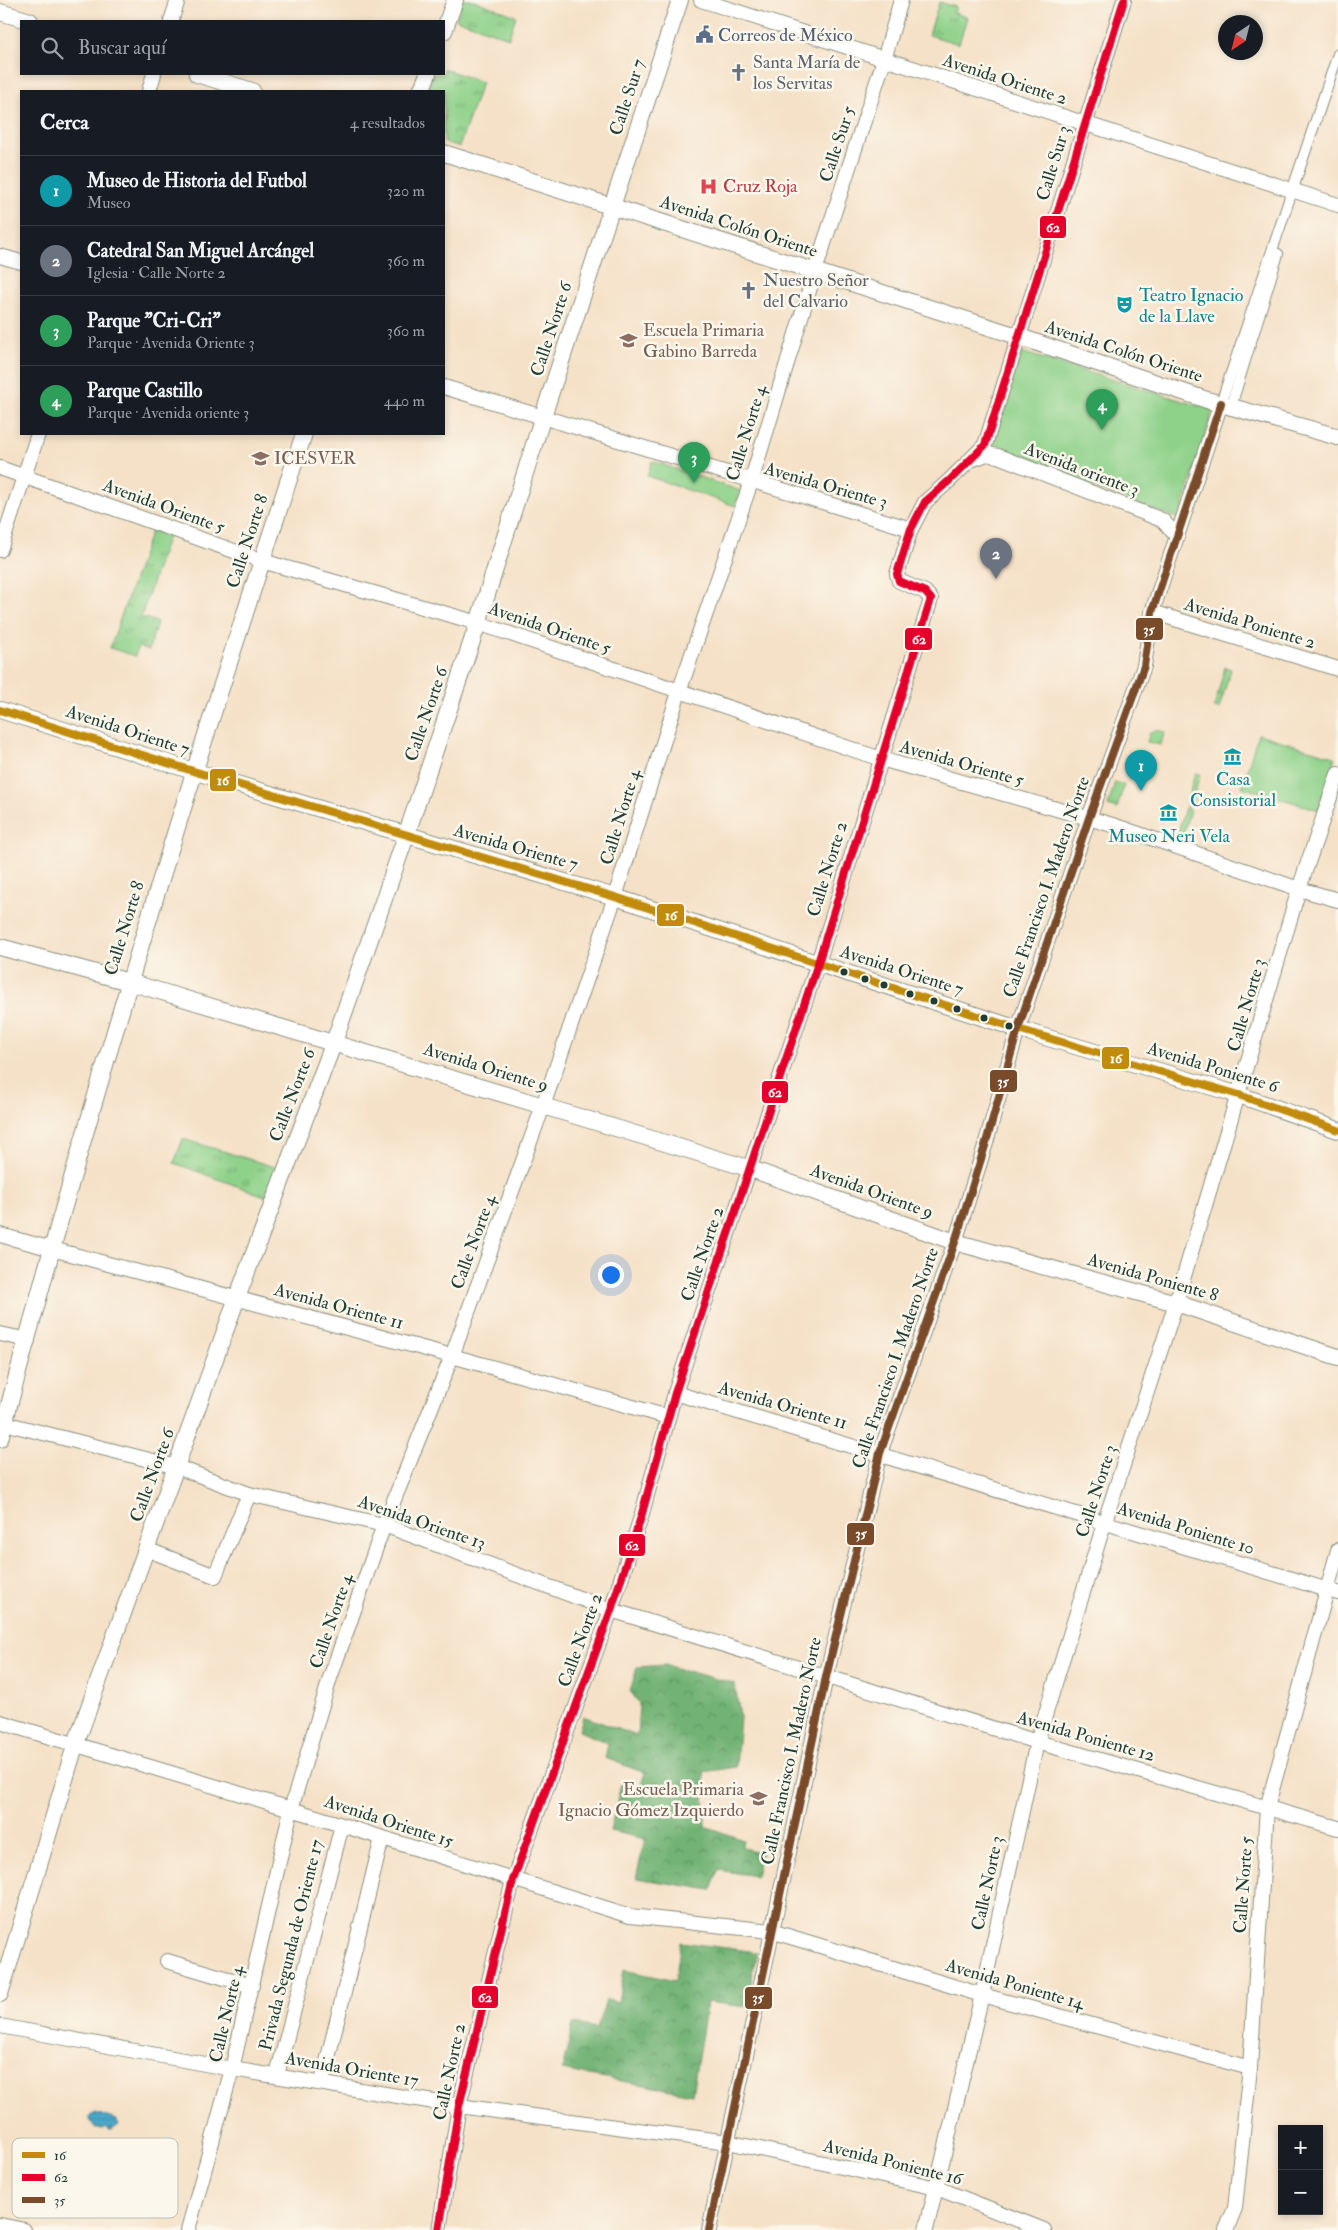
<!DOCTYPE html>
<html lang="es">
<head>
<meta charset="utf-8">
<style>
	body { margin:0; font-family:"IM FELL Double Pica",serif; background:#242831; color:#f1f3f6 }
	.controls { position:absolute; right:15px; bottom:15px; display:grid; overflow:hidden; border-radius:0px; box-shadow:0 2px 8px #0003 }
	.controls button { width:45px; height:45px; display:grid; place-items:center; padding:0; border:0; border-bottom:1px solid #363941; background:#171b24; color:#f1f3f6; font:25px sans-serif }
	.compass { position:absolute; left:1218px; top:15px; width:45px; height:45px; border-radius:50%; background:#171b24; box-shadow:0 2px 8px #0003; rotate:215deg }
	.you { position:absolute; left:610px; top:1274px; width:18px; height:18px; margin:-12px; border:4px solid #fff; border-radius:50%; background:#1a73e8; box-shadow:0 0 0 8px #1a73e833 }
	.badge { display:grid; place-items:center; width:32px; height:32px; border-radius:50%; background:#c8321e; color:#fff; font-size:16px; font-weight:700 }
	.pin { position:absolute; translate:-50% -41px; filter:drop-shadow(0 1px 2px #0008) }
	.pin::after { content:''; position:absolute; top:26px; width:18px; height:15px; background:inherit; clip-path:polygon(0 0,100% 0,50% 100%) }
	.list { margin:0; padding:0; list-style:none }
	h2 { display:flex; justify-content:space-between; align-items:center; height:65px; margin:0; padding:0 20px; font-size:21px }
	h2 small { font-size:16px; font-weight:400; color:#9ea1a6 }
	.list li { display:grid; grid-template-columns:32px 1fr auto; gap:15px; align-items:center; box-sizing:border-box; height:70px; padding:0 20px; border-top:1px solid #363941 }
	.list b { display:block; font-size:19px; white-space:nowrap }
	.list p { margin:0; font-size:16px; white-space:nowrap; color:#9ea1a6 }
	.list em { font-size:16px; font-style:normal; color:#9ea1a6 }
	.icon { flex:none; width:28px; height:28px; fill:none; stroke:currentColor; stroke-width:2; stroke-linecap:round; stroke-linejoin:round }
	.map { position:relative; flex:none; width:1338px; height:2230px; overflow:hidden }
	.search { position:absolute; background:#171b24; box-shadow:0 2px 8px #0003; left:20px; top:20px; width:425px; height:55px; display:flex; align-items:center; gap:12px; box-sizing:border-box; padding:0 18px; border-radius:0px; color:#9ea1a6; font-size:19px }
	.panel { position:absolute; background:#171b24; box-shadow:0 2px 8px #0003; left:20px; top:90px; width:425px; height:345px; border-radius:0px }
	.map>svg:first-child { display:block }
</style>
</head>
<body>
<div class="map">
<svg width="1338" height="2230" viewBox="0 0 1338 2230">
	<defs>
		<pattern id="grass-tufts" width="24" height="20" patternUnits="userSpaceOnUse" patternTransform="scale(1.25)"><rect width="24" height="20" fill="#8ed189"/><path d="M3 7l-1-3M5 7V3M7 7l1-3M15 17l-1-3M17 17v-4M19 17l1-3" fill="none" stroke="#73ab71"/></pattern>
		<pattern id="forest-crowns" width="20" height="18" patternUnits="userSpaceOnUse" patternTransform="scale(1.25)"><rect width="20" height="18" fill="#72b375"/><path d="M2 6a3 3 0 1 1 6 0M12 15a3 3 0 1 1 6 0" fill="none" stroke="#5d9361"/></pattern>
		<pattern id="water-rules" width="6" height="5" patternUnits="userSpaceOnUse" patternTransform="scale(1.25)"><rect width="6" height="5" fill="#4ba8ca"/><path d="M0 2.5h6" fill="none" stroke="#3e8aa5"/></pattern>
	</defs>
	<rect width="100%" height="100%" fill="#fbf7ec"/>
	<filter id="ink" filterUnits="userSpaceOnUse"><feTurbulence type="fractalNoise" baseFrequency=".02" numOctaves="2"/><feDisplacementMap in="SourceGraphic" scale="10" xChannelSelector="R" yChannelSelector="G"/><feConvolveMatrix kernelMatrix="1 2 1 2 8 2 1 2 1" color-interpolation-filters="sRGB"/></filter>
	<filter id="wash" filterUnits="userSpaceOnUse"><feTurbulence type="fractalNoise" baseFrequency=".0096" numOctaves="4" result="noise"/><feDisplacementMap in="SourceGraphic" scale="20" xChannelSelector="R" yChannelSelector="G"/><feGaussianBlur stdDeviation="1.12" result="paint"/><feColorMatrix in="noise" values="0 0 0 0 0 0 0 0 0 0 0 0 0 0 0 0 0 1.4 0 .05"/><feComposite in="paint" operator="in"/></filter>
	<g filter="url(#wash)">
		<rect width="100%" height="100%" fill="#f5e1c7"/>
		<g fill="url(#grass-tufts)" stroke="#56875e">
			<path d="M463,0H473L516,16L509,38L456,19Z"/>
			<path d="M939,2L956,7L954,13L967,17L959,44L929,35Z"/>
			<path d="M444,69L482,82L459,147L444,142V91H428L433,74H444Z"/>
			<path d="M152,528L169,533L141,617L157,622L149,650L138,647L135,656L110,648Z"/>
			<path d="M1225,667L1231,669L1219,709L1214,708Z"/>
			<path d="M1156,730L1165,732L1160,745L1147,742L1150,732Z"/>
			<path d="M1195,773L1200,774L1191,807L1186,806Z"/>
			<path d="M1115,782L1124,785L1117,809L1108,806Z"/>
			<path d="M1185,808L1190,810L1181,841L1176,839Z"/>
			<path d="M183,1139L278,1168L267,1197L174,1163Z"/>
		</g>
		<g fill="url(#forest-crowns)" stroke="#487854">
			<path d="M665,1665L735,1684L740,1717L736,1767L704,1772L705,1826L743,1840L742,1847L761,1853L756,1876L718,1870L711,1890L636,1878L645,1839L610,1831L621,1784L639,1790L645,1773L605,1758L608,1743L579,1731L583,1716L637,1736L639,1703L630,1691L637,1667Z"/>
			<path d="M681,1942L757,1952L746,2007L707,2002L692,2094L562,2070L573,2024L597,2028L606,2000L618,2002L624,1970L675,1981Z"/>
		</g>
		<g fill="#8ed189" stroke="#56875e">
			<path d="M1021,352L1213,410L1179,519L991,450Z"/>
			<path d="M652,461L741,491L735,506L647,476Z"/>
			<path d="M1258,734L1335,757L1319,810L1242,787Z"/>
		</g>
		<path fill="url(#water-rules)" stroke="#35727f" d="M96,2113L116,2120L119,2125L110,2131L105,2127L102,2129L95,2128L90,2121V2116Z"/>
	</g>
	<g filter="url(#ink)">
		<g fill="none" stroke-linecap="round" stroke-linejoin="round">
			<defs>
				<g id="pedestrian">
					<path d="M1221,403L1338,54"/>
					<path d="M1231,406L1278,254"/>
				</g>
				<g id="minor">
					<path d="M701,0L1338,205"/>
					<path d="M171,21L178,0"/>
					<path d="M149,91L154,74"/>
					<path d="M0,256L21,262"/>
					<path d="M444,387L911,529"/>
					<path d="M971,460L987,454L998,456L1162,520L1176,535"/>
					<path d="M0,468L262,561L478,623L881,759L1116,826L1299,889L1338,900"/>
					<path d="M0,550L38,434"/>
					<path d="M1152,612L1338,669"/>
					<path d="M0,1235L452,1356L668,1417"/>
					<path d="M0,1334L28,1340"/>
					<path d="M675,1393L1338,1593"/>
					<path d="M0,1422L177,1467L249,1494L384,1525L611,1610L1037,1742L1338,1828"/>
					<path d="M146,1549L215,1576L249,1494"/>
					<path d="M0,1722L291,1809L630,1916L771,1931L982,1995L1250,2068"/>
					<path d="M167,1961L252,1986"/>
					<path d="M0,2026L232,2069L459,2106L728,2142L937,2188L1044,2230"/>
					<path d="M277,2075L342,1825"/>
					<path d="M322,2082L382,1838"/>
					<path d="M0,2225L24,2230"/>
					<path d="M188,2230L232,2069L291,1809L330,1678L384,1525L452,1356L543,1106L615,897L679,692L751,482L815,271L884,60L901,0"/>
					<path d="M439,2230L459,2106L513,1880L611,1610L641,1517L675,1393L818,963L931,599L925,592L899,581L897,574L911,529L925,502L950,480L985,445L1124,0"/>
					<path d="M709,2230L826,1677L880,1453L955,1242L985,1146L1018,1029L1089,818L1144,666L1152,612L1221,403"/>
					<path d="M926,2230L982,1995L1037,1742L1104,1524L1176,1303L1299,889L1338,774"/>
					<path d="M1226,2230L1235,2208L1250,2068L1267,1808L1338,1550"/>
				</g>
				<g id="tertiary">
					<path d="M0,12L30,21"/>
					<path d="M444,31L455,0"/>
					<path d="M197,74L252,91"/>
					<path d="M421,91L428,74"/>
					<path d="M444,153L1011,334L1207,400L1338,437"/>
					<path d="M0,710L193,771L615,897L1018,1029L1239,1095L1338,1130"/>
					<path d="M0,947L129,982L543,1106L751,1169L955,1242L1176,1303L1338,1357"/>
					<path d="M0,1439C90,1100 193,766 304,434"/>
					<path d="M0,1994L75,1746L237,1298L334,1042L406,836L478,623L543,416L680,0"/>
				</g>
			</defs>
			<use href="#pedestrian" stroke="#8a8f7e" stroke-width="12"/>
			<use href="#minor" stroke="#8a8f7e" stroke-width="16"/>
			<use href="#tertiary" stroke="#8a8f7e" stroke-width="18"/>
			<use href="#pedestrian" stroke="#fff" stroke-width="10"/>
			<use href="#minor" stroke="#fff" stroke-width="14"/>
			<use href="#tertiary" stroke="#fff" stroke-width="16"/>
			<defs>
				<path id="bus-1" d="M0,710L193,771L615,897L1018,1029L1239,1095L1338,1130"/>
				<path id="bus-2" d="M439,2230L459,2106L513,1880L611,1610L641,1517L675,1393L818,963L931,599L925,592L899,581L897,574L911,529L925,502L950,480L985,445L1124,0"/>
				<path id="bus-3" d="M709,2230L826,1677L880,1453L955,1242L985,1146L1018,1029L1089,818L1144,666L1152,612L1221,403"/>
			</defs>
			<use href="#bus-1" stroke="#fbf7ec" stroke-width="11"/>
			<use href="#bus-2" stroke="#fbf7ec" stroke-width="11"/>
			<use href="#bus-3" stroke="#fbf7ec" stroke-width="11"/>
			<use href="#bus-1" stroke="#c18c0d" stroke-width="8"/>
			<use href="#bus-2" stroke="#e4002b" stroke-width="8"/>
			<use href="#bus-3" stroke="#7a4b2a" stroke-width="8"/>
		</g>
	</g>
	<defs>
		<symbol id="civic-bare" viewBox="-9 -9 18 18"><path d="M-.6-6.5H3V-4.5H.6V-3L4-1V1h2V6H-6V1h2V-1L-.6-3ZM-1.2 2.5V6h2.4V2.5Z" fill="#5c6f8a" stroke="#fbf7ec" stroke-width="2.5" paint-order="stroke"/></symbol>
		<symbol id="church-bare" viewBox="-9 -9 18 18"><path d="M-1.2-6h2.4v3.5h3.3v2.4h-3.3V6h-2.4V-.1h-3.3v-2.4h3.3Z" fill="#6b7280" stroke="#fbf7ec" stroke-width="2.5" paint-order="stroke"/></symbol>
		<symbol id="hospital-bare" viewBox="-9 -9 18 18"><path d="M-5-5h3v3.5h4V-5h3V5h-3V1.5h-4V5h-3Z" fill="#e0444e" stroke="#fbf7ec" stroke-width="2.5" paint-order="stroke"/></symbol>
		<symbol id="theatre-bare" viewBox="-9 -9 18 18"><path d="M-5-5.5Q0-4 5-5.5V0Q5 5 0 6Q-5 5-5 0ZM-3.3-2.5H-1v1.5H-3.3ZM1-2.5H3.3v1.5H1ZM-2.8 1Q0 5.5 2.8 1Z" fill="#0f9aa8" stroke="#fbf7ec" stroke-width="2.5" paint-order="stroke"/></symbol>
		<symbol id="school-bare" viewBox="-9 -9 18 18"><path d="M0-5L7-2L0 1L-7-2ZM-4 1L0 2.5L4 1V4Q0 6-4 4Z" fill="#8d6e63" stroke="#fbf7ec" stroke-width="2.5" paint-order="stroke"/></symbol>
		<symbol id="museum-bare" viewBox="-9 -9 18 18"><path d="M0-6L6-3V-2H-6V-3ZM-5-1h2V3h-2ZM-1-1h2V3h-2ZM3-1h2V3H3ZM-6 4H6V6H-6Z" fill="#0f9aa8" stroke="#fbf7ec" stroke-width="2.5" paint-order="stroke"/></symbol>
	</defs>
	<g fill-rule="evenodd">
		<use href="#civic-bare" x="692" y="22" width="25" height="25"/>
		<use href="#church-bare" x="726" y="60" width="25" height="25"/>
		<use href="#hospital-bare" x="696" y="174" width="25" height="25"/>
		<use href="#church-bare" x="736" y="278" width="25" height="25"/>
		<use href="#theatre-bare" x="1112" y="292" width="25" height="25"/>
		<use href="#school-bare" x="616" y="328" width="25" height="25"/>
		<use href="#school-bare" x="248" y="446" width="25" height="25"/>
		<use href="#museum-bare" x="1220" y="744" width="25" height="25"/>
		<use href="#museum-bare" x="1156" y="800" width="25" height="25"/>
		<use href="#school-bare" x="746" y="1786" width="25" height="25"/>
	</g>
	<g fill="#1f3d34" stroke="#fbf7ec" stroke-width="2">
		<circle cx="844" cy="972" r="4.5"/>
		<circle cx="865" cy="979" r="4.5"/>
		<circle cx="884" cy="985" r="4.5"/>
		<circle cx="910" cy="994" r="4.5"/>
		<circle cx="934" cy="1001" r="4.5"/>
		<circle cx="957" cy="1009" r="4.5"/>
		<circle cx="984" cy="1018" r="4.5"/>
		<circle cx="1009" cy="1026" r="4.5"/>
	</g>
	<g text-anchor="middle" stroke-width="5" stroke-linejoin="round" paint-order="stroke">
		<g font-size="18" fill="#4e5e75" stroke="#fbf7ec" text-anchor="start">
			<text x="718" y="41">Correos de México</text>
		</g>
		<g font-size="18" fill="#5b616d" stroke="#fbf7ec" text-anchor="start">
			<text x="753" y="68">Santa María de<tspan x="753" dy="21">los Servitas</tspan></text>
			<text x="763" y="286">Nuestro Señor<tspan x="763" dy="21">del Calvario</tspan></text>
		</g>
		<g font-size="18" fill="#1f3d34" stroke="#fbf7ec">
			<text transform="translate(1005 79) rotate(18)" y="6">Avenida Oriente 2</text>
			<text transform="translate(627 97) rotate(-72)" y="6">Calle Sur 7</text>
			<text transform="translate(837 144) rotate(-72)" y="6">Calle Sur 5</text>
			<text transform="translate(1053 163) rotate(-73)" y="6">Calle Sur 3</text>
			<text transform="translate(739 226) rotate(18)" y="6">Avenida Colón Oriente</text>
			<text transform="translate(551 329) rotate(-72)" y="6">Calle Norte 6</text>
			<text transform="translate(1124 351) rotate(18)" y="6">Avenida Colón Oriente</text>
			<text transform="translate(746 433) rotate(-73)" y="6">Calle Norte 4</text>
			<text transform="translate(1082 469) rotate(21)" y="6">Avenida oriente 3</text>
			<text transform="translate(826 485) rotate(16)" y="6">Avenida Oriente 3</text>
			<text transform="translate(164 506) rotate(20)" y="6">Avenida Oriente 5</text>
			<text transform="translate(247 541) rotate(-72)" y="6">Calle Norte 8</text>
			<text transform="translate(1250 623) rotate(17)" y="6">Avenida Poniente 2</text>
			<text transform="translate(550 628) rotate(19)" y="6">Avenida Oriente 5</text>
			<text transform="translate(426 714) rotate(-71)" y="6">Calle Norte 6</text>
			<text transform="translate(128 730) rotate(18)" y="6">Avenida Oriente 7</text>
			<text transform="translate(962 763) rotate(16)" y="6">Avenida Oriente 5</text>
			<text transform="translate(620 817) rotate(-73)" y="6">Calle Norte 4</text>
			<text transform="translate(516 847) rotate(16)" y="6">Avenida Oriente 7</text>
			<text transform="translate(827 869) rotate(-73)" y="6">Calle Norte 2</text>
			<text transform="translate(1046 887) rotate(-71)" y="6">Calle Francisco I. Madero Norte</text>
			<text transform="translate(124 928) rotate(-73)" y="6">Calle Norte 8</text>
			<text transform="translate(902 970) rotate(18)" y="6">Avenida Oriente 7</text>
			<text transform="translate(1246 1005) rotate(-74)" y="6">Calle Norte 3</text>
			<text transform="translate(486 1067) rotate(17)" y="6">Avenida Oriente 9</text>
			<text transform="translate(1213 1067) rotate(17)" y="6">Avenida Poniente 6</text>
			<text transform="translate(292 1095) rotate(-69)" y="6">Calle Norte 6</text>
			<text transform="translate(872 1191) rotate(20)" y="6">Avenida Oriente 9</text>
			<text transform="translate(473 1242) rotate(-70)" y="6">Calle Norte 4</text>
			<text transform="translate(702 1254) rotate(-71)" y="6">Calle Norte 2</text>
			<text transform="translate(1153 1277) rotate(16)" y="6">Avenida Poniente 8</text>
			<text transform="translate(339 1306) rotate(15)" y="6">Avenida Oriente 11</text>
			<text transform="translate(895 1358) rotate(-71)" y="6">Calle Francisco I. Madero Norte</text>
			<text transform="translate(783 1405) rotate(16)" y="6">Avenida Oriente 11</text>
			<text transform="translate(152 1475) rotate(-70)" y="6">Calle Norte 6</text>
			<text transform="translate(1096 1491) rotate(-72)" y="6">Calle Norte 3</text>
			<text transform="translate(422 1522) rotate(19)" y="6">Avenida Oriente 13</text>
			<text transform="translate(1186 1528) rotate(17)" y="6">Avenida Poniente 10</text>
			<text transform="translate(331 1621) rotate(-71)" y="6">Calle Norte 4</text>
			<text transform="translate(580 1640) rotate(-70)" y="6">Calle Norte 2</text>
			<text transform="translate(1086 1736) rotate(16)" y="6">Avenida Poniente 12</text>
			<text transform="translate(791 1751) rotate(-78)" y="6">Calle Francisco I. Madero Norte</text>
			<text transform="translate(389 1821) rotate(18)" y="6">Avenida Oriente 15</text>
			<text transform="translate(987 1883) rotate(-78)" y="6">Calle Norte 3</text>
			<text transform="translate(1243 1885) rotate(-86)" y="6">Calle Norte 5</text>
			<text transform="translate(291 1945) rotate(-76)" y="6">Privada Segunda de Oriente 17</text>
			<text transform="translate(1015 1984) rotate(16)" y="6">Avenida Poniente 14</text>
			<text transform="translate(226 2014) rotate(-77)" y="6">Calle Norte 4</text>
			<text transform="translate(352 2069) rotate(10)" y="6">Avenida Oriente 17</text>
			<text transform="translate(449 2072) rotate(-78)" y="6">Calle Norte 2</text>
			<text transform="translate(893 2162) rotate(14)" y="6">Avenida Poniente 16</text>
		</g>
		<g font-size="18" fill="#be3a42" stroke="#fbf7ec" text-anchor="start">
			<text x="723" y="192">Cruz Roja</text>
		</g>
		<g font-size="18" fill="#0d838f" stroke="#fbf7ec">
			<text x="1139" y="301" text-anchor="start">Teatro Ignacio<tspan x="1139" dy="21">de la Llave</tspan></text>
			<text x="1233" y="785">Casa<tspan x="1233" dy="21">Consistorial</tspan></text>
			<text x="1169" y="842">Museo Neri Vela</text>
		</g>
		<g font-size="18" fill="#785e54" stroke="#fbf7ec" text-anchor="start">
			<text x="643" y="336">Escuela Primaria<tspan x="643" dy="21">Gabino Barreda</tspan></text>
			<text x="274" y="464">ICESVER</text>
			<text x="744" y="1795" text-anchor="end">Escuela Primaria<tspan x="744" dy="21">Ignacio Gómez Izquierdo</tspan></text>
		</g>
	</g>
	<rect x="12" y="2138" width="166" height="80" rx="8" fill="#fbf7ec" stroke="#b9bfb5" stroke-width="1"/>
	<rect x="22" y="2152" width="23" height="6" fill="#c18c0d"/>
	<rect x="22" y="2174" width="23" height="7" fill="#e4002b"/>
	<rect x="22" y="2197" width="23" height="6" fill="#7a4b2a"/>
	<g font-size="14" fill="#1f3d34">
		<text x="54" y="2160">16</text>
		<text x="54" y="2182">62</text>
		<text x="54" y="2205">35</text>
	</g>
	<g stroke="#fbf7ec" stroke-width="2">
		<rect x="1039" y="215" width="28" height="24" rx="5" fill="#e4002b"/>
		<rect x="1135" y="617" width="29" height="24" rx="5" fill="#7a4b2a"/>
		<rect x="904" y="627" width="29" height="24" rx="5" fill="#e4002b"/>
		<rect x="209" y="768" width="28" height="24" rx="5" fill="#c18c0d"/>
		<rect x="656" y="903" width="29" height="24" rx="5" fill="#c18c0d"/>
		<rect x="1101" y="1046" width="29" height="24" rx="5" fill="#c18c0d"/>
		<rect x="989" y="1069" width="29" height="24" rx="5" fill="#7a4b2a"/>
		<rect x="761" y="1080" width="28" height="24" rx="5" fill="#e4002b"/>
		<rect x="846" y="1522" width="29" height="24" rx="5" fill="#7a4b2a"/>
		<rect x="618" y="1533" width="28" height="24" rx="5" fill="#e4002b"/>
		<rect x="471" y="1985" width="28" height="24" rx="5" fill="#e4002b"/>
		<rect x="744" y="1986" width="29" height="24" rx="5" fill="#7a4b2a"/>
	</g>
	<g font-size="14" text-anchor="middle" font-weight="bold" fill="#fff">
		<text x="1053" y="232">62</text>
		<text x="1149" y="634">35</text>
		<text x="919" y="644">62</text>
		<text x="223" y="785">16</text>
		<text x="671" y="920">16</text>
		<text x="1116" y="1063">16</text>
		<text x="1003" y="1086">35</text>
		<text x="775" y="1097">62</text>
		<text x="861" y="1538">35</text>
		<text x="632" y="1550">62</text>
		<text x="485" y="2002">62</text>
		<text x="758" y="2002">35</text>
	</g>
</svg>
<div class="controls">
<button>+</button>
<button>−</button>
</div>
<svg class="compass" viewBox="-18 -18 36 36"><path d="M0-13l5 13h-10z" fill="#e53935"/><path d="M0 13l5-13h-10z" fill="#9ea1a6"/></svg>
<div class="you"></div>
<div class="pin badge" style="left:1141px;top:791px;background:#0f9aa8">1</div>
<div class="pin badge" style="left:996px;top:579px;background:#6b7280">2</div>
<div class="pin badge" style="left:694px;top:483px;background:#2e9e5b">3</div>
<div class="pin badge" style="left:1102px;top:430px;background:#2e9e5b">4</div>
<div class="search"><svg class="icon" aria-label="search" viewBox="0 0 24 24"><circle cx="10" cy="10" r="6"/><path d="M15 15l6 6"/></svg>Buscar aquí</div>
<section class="panel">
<h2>Cerca<small>4 resultados</small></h2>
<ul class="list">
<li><span class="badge" style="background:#0f9aa8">1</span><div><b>Museo de Historia del Futbol</b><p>Museo</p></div><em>320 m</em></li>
<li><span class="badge" style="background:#6b7280">2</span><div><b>Catedral San Miguel Arcángel</b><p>Iglesia · Calle Norte 2</p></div><em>360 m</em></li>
<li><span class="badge" style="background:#2e9e5b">3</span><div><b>Parque &quot;Cri-Cri&quot;</b><p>Parque · Avenida Oriente 3</p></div><em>360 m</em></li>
<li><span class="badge" style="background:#2e9e5b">4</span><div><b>Parque Castillo</b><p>Parque · Avenida oriente 3</p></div><em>440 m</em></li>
</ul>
</section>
</div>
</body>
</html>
